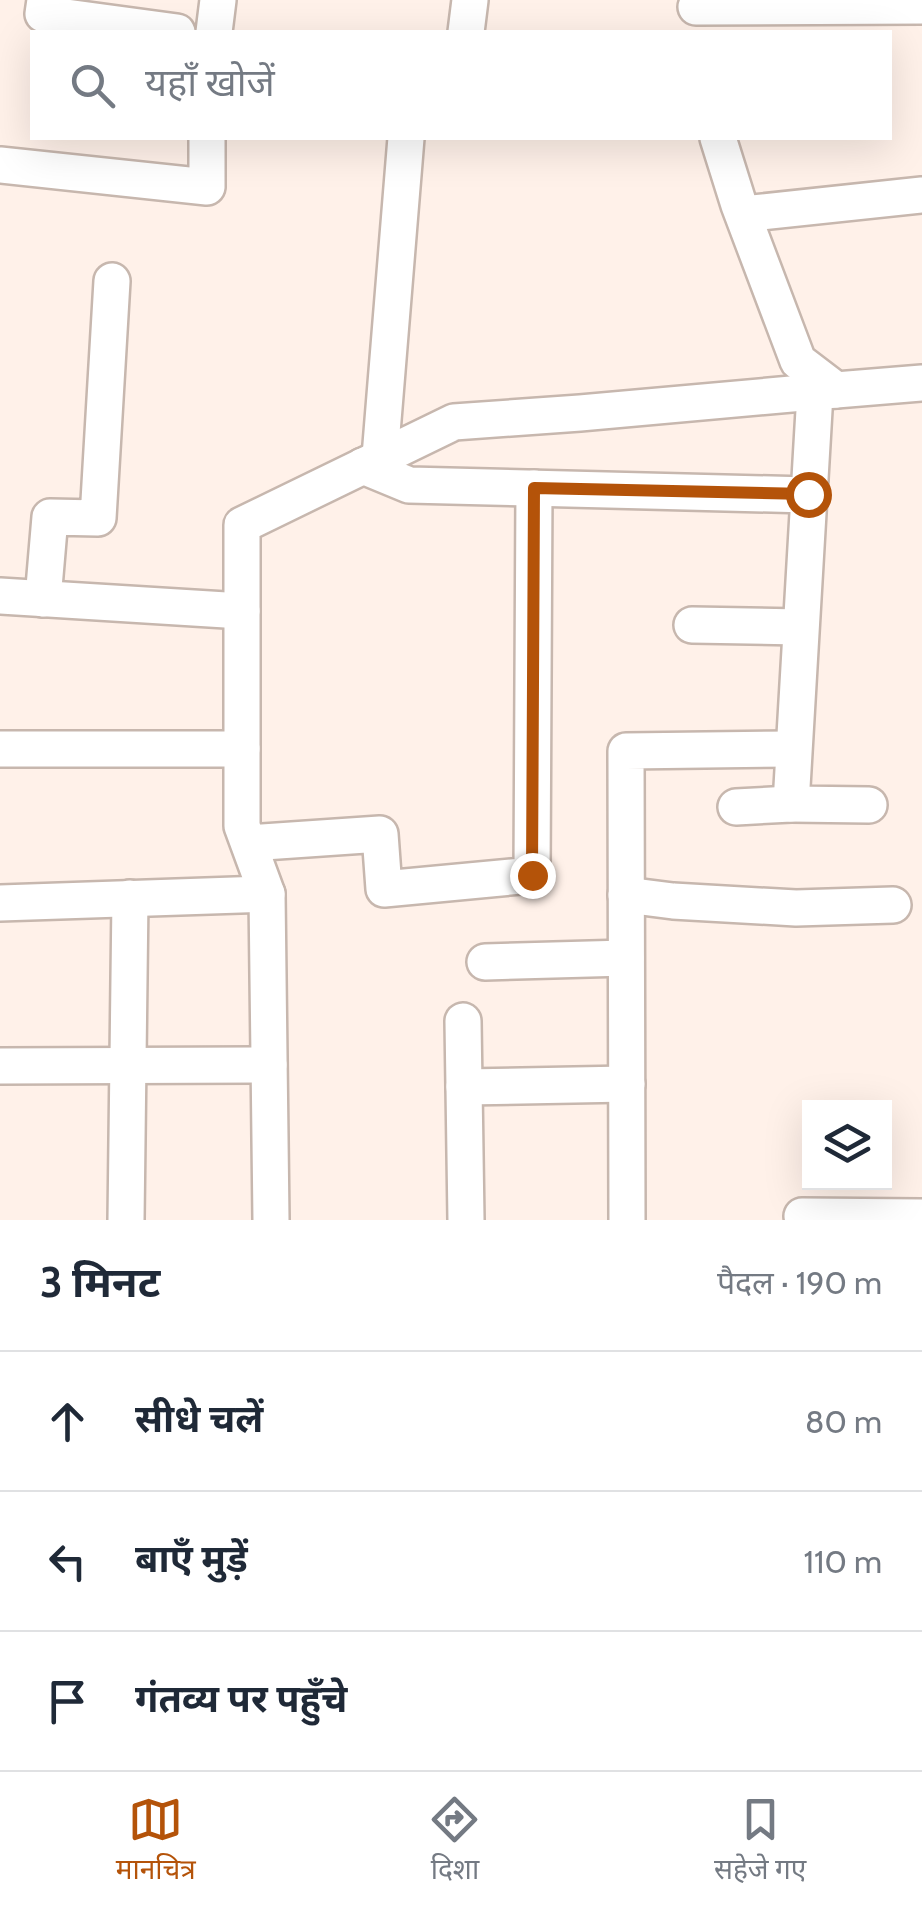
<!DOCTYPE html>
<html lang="hi">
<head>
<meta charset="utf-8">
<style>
	body { margin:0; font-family:Cabin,"Noto Sans Devanagari",sans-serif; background:#f2f2f3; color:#1f2937 }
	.controls { position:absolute; right:30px; bottom:30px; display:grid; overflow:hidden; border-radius:0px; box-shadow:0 10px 40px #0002 }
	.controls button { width:90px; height:90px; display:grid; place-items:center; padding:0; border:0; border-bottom:2px solid #e0e1e3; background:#fff; color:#1f2937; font:50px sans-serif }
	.stop { position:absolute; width:30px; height:30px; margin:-22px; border:8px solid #b45309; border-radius:50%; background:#fff }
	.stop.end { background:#b45309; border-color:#fff; box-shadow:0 2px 10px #0008 }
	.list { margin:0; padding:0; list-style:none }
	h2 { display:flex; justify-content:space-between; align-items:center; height:130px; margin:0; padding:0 40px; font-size:42px }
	h2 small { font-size:32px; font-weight:400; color:#747a83 }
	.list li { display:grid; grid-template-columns:65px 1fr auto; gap:30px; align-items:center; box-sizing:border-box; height:140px; padding:0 40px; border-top:2px solid #e0e1e3 }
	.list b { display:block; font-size:38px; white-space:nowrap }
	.list em { font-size:32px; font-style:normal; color:#747a83 }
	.icon { flex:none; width:55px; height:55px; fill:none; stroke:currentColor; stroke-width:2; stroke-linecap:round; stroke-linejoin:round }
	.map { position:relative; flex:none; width:922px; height:1220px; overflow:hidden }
	.search { position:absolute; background:#fff; box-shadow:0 10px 40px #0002; left:30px; right:30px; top:30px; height:110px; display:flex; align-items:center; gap:25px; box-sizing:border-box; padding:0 35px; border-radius:0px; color:#747a83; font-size:38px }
	.sheet { height:550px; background:#fff }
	nav { display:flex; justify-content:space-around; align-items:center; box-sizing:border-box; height:140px; border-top:2px solid #e0e1e3; background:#fff; font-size:28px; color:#747a83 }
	nav a { display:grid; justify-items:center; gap:5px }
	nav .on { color:#b45309 }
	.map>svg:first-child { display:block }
</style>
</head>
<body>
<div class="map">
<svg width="922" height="1220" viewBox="0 0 922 1220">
	<rect width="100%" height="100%" fill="#fff1e9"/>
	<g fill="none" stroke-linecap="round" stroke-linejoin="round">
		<defs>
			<g id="minor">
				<path d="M45,0L43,14L177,32"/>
				<path d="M696,7L922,6"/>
				<path d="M214,32L218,0"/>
				<path d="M466,32L470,0"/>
				<path d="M718,138L739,205L798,361L836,390L922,383"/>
				<path d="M0,165L207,187V138"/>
				<path d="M743,214L922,195"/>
				<path d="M815,393L791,804L869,805"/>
				<path d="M380,457L406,138"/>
				<path d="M363,466L409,485L808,495"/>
				<path d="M0,596L242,611"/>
				<path d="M43,599L50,517L98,518L112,281"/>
				<path d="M692,625L800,627"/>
				<path d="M0,749H242"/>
				<path d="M736,807L791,804"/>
				<path d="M249,843L380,834L384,889L532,875L534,488"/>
				<path d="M626,895L673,901L796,908L893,905"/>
				<path d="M0,903L267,894"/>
				<path d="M485,962L626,958"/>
				<path d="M463,1021L466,1220"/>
				<path d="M0,1066L269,1065"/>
				<path d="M464,1087L627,1084"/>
				<path d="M802,1216L922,1217"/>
				<path d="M126,1220L130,898"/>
				<path d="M271,1220L267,894L242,826V525L454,422L580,413L836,390"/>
				<path d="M627,1220L626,751L793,749"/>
			</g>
		</defs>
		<use href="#minor" stroke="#c7b7ae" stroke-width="40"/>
		<use href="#minor" stroke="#fff" stroke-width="35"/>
	</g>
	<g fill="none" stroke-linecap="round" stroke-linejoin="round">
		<path stroke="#b45309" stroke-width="12" d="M532,875L534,488L808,494"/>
	</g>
</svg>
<div class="controls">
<button><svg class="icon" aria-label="layers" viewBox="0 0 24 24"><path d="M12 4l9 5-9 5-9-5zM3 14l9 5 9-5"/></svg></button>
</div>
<div class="stop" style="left:808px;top:494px"></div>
<div class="stop end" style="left:532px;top:875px"></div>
<div class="search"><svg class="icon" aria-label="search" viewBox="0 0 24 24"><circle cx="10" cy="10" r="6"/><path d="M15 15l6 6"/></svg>यहाँ खोजें</div>
</div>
<section class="sheet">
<h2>3 मिनट<small>पैदल · 190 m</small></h2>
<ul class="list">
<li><svg class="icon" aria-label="ahead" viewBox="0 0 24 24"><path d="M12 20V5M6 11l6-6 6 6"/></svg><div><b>सीधे चलें</b></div><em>80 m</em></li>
<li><svg class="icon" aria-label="left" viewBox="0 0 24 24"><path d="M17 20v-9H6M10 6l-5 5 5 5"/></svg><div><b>बाएँ मुड़ें</b></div><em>110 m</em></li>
<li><svg class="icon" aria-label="arrive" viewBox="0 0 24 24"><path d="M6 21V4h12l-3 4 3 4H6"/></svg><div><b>गंतव्य पर पहुँचे</b></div></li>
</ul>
</section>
<nav>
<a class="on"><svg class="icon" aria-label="map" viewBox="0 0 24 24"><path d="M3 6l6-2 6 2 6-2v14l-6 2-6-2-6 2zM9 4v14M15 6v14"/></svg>मानचित्र</a>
<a><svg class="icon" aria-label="directions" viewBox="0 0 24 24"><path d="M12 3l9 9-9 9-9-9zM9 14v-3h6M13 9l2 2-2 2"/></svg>दिशा</a>
<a><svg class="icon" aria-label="saved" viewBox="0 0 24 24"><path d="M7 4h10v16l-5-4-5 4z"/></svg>सहेजे गए</a>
</nav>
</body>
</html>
